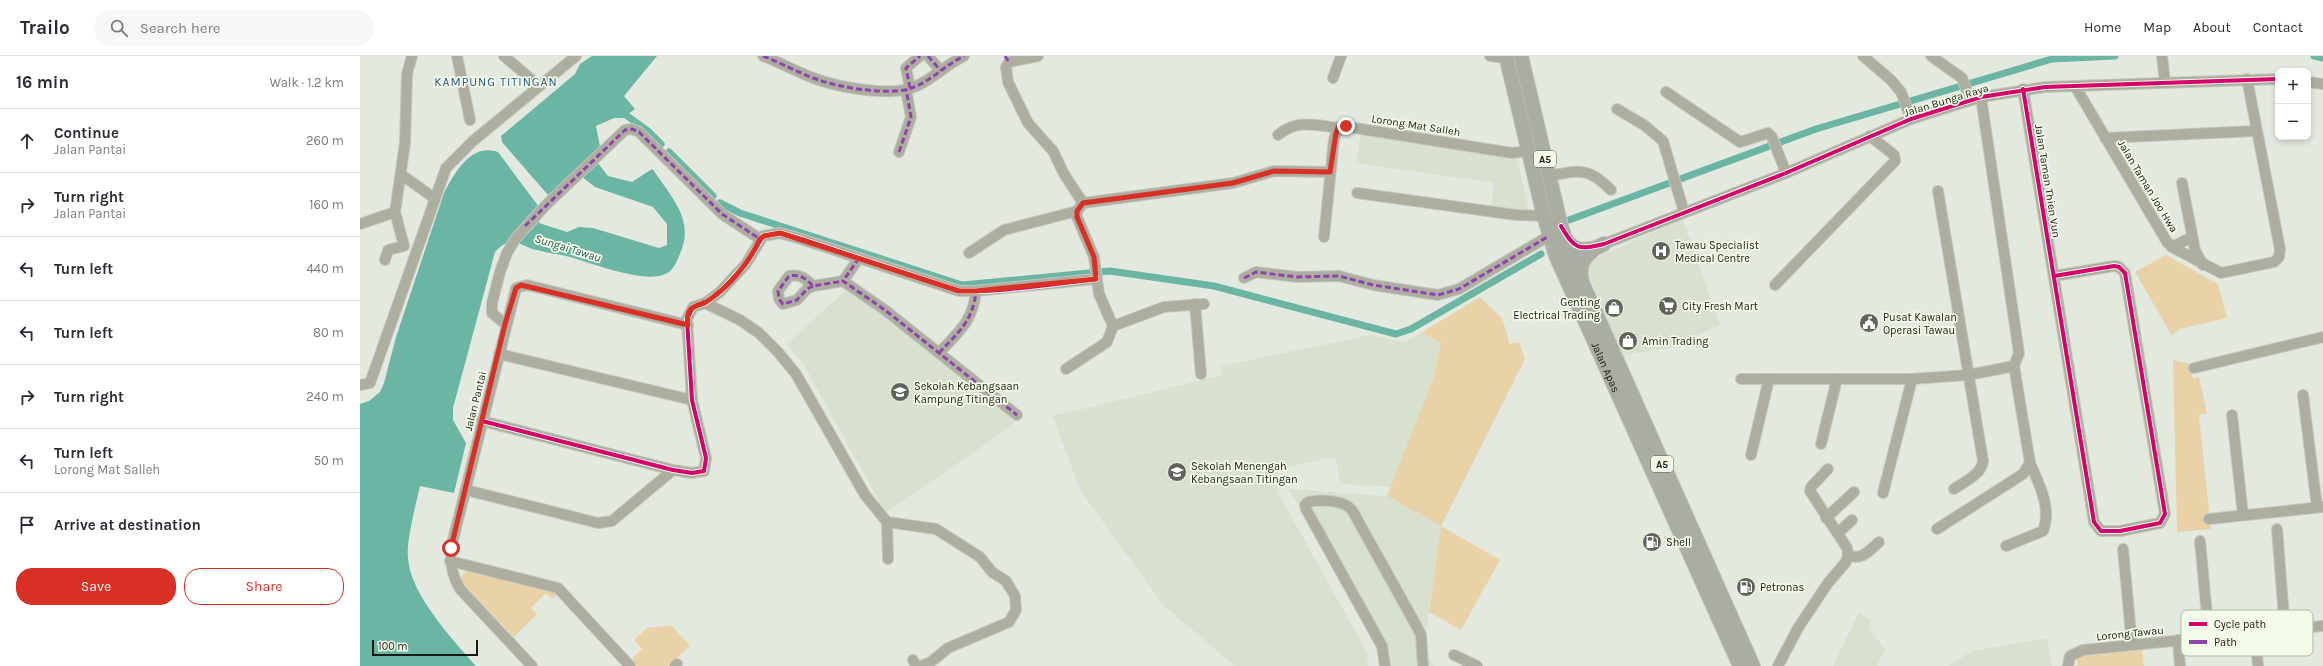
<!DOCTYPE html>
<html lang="en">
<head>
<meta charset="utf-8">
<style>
	body { margin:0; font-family:Karla,sans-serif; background:#f7f7f7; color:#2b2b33 }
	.controls { position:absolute; right:12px; top:12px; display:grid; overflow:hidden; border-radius:8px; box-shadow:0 2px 6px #0003 }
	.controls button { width:36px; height:36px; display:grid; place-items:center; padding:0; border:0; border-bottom:1px solid #e1e1e2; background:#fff; color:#2b2b33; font:20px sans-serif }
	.scale { position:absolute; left:12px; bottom:10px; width:106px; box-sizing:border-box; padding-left:4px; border:2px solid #191b15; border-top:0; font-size:11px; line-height:14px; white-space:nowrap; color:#191b15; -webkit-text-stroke:3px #f2fae8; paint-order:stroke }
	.stop { position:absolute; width:12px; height:12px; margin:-9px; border:3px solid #d93025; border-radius:50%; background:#fff }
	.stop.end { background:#d93025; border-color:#fff; box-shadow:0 1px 4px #0008 }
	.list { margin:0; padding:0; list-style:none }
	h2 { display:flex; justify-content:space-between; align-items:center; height:52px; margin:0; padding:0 16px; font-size:17px }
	h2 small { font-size:13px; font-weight:400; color:#7c7c81 }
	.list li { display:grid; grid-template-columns:26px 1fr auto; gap:12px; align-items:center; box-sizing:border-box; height:64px; padding:0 16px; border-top:1px solid #e1e1e2 }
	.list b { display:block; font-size:15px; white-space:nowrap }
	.list p { margin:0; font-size:13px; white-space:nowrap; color:#7c7c81 }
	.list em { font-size:13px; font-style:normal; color:#7c7c81 }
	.actions { display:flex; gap:8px; padding:12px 16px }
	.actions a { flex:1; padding:9px 0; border:1px solid #d93025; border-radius:16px; text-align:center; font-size:14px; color:#d93025 }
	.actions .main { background:#d93025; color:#fff }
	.icon { flex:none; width:22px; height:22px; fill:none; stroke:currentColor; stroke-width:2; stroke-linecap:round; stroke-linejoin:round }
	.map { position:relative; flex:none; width:1963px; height:610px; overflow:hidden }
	header { display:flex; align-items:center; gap:24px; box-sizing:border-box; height:56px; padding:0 20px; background:#fff; border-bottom:1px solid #e1e1e2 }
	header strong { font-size:19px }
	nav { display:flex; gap:22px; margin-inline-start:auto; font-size:14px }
	.search { width:280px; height:36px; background:#f7f7f7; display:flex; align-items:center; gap:10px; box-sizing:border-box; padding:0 14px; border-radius:22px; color:#7c7c81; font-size:15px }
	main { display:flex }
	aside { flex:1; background:#fff }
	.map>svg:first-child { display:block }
</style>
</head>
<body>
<header>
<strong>Trailo</strong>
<div class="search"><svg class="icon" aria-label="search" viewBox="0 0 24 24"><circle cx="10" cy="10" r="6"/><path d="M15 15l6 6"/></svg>Search here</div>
<nav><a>Home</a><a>Map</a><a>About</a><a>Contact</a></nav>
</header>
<main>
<aside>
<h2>16 min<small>Walk · 1.2 km</small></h2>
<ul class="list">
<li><svg class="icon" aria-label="ahead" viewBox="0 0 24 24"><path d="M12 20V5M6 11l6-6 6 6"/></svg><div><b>Continue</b><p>Jalan Pantai</p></div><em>260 m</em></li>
<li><svg class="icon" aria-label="right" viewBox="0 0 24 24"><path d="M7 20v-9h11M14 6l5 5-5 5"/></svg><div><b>Turn right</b><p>Jalan Pantai</p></div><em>160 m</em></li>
<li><svg class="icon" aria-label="left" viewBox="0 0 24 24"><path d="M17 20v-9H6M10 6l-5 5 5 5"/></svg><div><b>Turn left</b></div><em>440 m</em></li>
<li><svg class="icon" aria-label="left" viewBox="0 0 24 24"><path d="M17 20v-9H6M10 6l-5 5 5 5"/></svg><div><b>Turn left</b></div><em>80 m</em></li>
<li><svg class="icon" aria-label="right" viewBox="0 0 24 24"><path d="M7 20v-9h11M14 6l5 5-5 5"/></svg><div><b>Turn right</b></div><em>240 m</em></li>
<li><svg class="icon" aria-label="left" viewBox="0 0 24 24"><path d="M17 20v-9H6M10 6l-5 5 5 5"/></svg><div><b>Turn left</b><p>Lorong Mat Salleh</p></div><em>50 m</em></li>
<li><svg class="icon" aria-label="arrive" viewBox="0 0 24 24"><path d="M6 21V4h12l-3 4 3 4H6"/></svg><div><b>Arrive at destination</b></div></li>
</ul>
<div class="actions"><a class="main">Save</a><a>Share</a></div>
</aside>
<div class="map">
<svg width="1963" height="610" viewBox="0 0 1963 610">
	<rect width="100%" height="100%" fill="#e4e9df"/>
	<g fill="#d8e1cf">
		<path d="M1003,69L1155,94L1170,158L1131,152L1134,127L996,107Z"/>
		<path d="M1323,163L1360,269L1309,292L1262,300L1230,222L1229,213L1233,203Z"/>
		<path d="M485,235L518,252L654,362L653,369L526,457L444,309L427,288Z"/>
		<path d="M1061,277L1081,285L1073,323L1031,431L981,428L975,401L928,411L912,420L919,433L917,435L1007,596L1008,610H875L804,550L720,434L693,360L862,319L861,310L1011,279L1039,285H1046Z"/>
		<path d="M929,433L1027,440L1081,470L1063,596L1075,610H1020L1018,589Z"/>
		<path d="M1499,557L1512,564L1508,572L1525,593L1517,610H1473Z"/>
		<path d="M1687,582L1692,610H1588L1612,595Z"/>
	</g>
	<g fill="#ead2a8">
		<path d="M1806,199L1858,228L1867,262L1819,273L1812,280L1775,216Z"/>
		<path d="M1120,241L1142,262L1150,288L1159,286L1165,303L1081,470L1140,504L1101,574L1069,556L1081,470L1027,440L1073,323L1081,286L1061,277Z"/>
		<path d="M1813,304L1829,308L1833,322L1839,321L1847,357L1839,359L1851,473L1817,476Z"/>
		<path d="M106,515L194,534L198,538L192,543L186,537L171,552L177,558L154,581L99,524Z"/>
		<path d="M311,569L330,590L308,610H277L271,604L282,593L274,584L287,572Z"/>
		<path d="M1782,594L1784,610H1718L1716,601Z"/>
	</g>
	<path fill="#6bb5a4" d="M232,0H297L264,40L275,53L263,62H254L236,70L242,101L237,106L248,120L272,126L292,113L294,115C312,142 336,165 319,200C316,207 313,215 305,218C285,228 231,207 210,201C199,198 187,197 177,194C169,193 161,187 154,186C146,185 140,191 135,196L93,352V364L106,387L94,437L60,430C56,449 46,484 48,502C50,538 93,584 116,610H0V348L9,345L20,336L24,327L36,281L84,137C95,116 111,87 138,96L182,155L179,167L207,176L219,171L233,172L299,192L307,189V168L293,151L235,131L217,117L188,139L142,86L141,80L215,18L220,8Z"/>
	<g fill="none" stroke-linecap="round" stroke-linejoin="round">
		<g stroke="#6bb5a4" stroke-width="7">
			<path d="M1954,0L1963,2"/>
			<path d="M259,54L288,75L301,88"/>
			<path d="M309,96L353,140"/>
			<path d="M360,147L380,157L602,229L750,215L854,230L1036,278L1051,273L1181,198"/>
			<path d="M1209,164L1456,73L1692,3L1755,0"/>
		</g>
		<defs>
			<g id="minor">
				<path d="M97,0L110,64"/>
				<path d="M144,0L179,30"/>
				<path d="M403,0C422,7 440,18 459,24C482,32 526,39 549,33C569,27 585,9 604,0"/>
				<path d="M568,0L580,14"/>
				<path d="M678,0L649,6L646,11L648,26L668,67L693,95L704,118L723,147"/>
				<path d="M1130,0L1146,2"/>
				<path d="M1503,0L1531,24L1541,36L1551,63"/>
				<path d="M1571,0L1602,22L1610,44"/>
				<path d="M1802,0L1805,27"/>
				<path d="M973,22L981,0"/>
				<path d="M1948,26L1963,28"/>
				<path d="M1715,30L1807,186L1812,191L1861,217L1914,206L1919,201L1920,193L1887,23"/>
				<path d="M550,32L546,12L560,0"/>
				<path d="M1663,33L1734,466L1741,475H1760L1800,467L1805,458L1765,217L1759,211L1754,210L1694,220"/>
				<path d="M1306,36L1380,86L1408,77L1412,81L1426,117"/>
				<path d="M1257,53L1284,69L1303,85L1324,156"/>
				<path d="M918,79C937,63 956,69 978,72"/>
				<path d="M1745,82L1895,75"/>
				<path d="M539,96L551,61L546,33"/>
				<path d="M42,119L74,142"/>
				<path d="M1189,120C1219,114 1229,111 1251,134"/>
				<path d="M1822,127L1835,194L1843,209"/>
				<path d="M1578,135L1623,405C1622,418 1604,426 1594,433"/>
				<path d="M997,137L1156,159L1184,160"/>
				<path d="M0,168L35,156"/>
				<path d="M964,181L974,83L978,72L982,70L1152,97L1169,95"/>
				<path d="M1207,181C1216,197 1229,191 1244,188L1426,117L1551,63L1621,41L1685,31L1918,23"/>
				<path d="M1812,191L1832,181"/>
				<path d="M609,197L644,174L717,155"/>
				<path d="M499,202L483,225L525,254L657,359"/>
				<path d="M25,204L28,194L44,190L35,156L45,87L47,18L52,0"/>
				<path d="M884,222L896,216L937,221L979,220L1013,229L1078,239L1099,233L1189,180"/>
				<path d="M1224,225C1221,213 1223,205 1233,197"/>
				<path d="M1415,229L1535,105L1534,99L1510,80"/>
				<path d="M453,230L447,233L437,244L423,248L419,243L418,235L429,220C440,218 445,222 453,230L483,225"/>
				<path d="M345,247L380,264L399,277L418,296L436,318L505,439L527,466L528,503"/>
				<path d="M835,248L841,318"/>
				<path d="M145,268L132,257V247L140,216L147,197L156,182L186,149L265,74L272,73L279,76L362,158L400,183"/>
				<path d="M753,270L739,238L734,201L717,161V155L723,147L873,127L914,115L970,116"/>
				<path d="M579,297C598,276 613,266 616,235"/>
				<path d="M139,298L332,344"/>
				<path d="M1834,312L1963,281"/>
				<path d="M706,313L747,286L753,270L804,251L844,248"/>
				<path d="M1381,323H1552L1608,319L1654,310L1659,297L1621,41"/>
				<path d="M0,329L10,327L86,112L113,85L216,0"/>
				<path d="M1943,339L1957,451"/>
				<path d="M1872,359L1883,459"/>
				<path d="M122,365L313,414L332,417L344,415L346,402L332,344L327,263L333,251L345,247L360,236L386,208L403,180L420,177L441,183L599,235H616L736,223"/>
				<path d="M1461,388L1477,323"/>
				<path d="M1391,399L1409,323"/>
				<path d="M106,434L238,467L252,465L313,414"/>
				<path d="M1523,437L1552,323"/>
				<path d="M1466,462L1494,436"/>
				<path d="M1849,463L1963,451"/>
				<path d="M527,466L576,473L620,501L632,516L646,525L655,540L656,554L649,566L588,592L571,606L561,610"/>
				<path d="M1577,473L1663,418L1670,407L1654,310"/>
				<path d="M1917,473L1925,574"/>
				<path d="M1478,477L1492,464"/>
				<path d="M1840,485L1849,581"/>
				<path d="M1646,490L1683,475C1692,452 1679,428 1670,407"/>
				<path d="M1763,493L1772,589"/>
				<path d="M1488,499C1502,505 1509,495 1519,486"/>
				<path d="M90,505L198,532L270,610"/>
				<path d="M1895,577L1898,610"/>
				<path d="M1818,584L1820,610"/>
				<path d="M1094,599L1117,610"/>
				<path d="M553,604L556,610"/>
				<path d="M172,610L100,533C92,520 90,508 91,492L156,232L167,229L328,269"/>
				<path d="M315,610L317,608"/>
				<path d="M1025,610L1022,590L946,453L945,449L948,446C960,443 984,444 992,454L1056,569L1061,579L1063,610"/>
				<path d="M1418,610L1438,572L1468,527L1486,506L1488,499L1487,492L1450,435L1451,431L1468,413"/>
				<path d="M1708,610L1710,600L1723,594L1963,570"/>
			</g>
			<g id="highway">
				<path id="s1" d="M1146,0L1184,160L1196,200L1380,610"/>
				<path d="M1161,0L1201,170L1213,206L1393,610"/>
				<path d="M1210,212L1218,201L1244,188"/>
			</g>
		</defs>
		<use href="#minor" stroke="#c4c7c0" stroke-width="12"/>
		<use href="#highway" stroke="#c4c7c0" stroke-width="16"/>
		<use href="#minor" stroke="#adada0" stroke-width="10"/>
		<use href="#highway" stroke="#aaada3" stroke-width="14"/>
		<g stroke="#8e44ad" stroke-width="3" stroke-dasharray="6 3" stroke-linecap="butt">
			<path d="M403,0C422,7 440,18 459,24C482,32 526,39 549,33C569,27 585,9 604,0"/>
			<path d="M568,0L580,14"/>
			<path d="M645,0L649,6"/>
			<path d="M550,32L546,12L560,0"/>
			<path d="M539,96L551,61L546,33"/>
			<path d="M165,170L265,74L272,73L279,76L362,158L400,183"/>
			<path d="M499,202L483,225L525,254L657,359"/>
			<path d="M884,222L896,216L937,221L979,220L1013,229L1078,239L1099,233L1189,180"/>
			<path d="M453,230L447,233L437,244L423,248L419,243L418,235L429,220C440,218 445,222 453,230L483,225"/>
			<path d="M579,297C598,276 613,266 616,235"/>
		</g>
		<defs>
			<g id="cycleway">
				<path d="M1663,33L1734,466L1741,475H1760L1800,467L1805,458L1765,217L1759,211L1754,210L1694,220"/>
				<path d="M1201,170C1215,194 1218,194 1244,188L1426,117L1551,63L1621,41L1685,31L1918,23"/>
				<path d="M122,365L313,414L332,417L344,415L346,402L332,344L327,263L333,251L345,247L360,236L386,208L403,180L420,177L441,183L599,235C644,236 691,228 736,223V221"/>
			</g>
		</defs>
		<use href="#cycleway" stroke="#f2fae8" stroke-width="6"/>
		<use href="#cycleway" stroke="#d6006c" stroke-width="4"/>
	</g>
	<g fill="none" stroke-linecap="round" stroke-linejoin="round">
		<path stroke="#d93025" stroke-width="5" d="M91,492L145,268L156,232L161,229L328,269C327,263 327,256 332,252C336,249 342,248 346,246C369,231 389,207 400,183L404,180L420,177L599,235H616L736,223L734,201L717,161V155L723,147L873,127L914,115L970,116L976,77L978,72L986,70"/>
	</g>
	<defs>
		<symbol id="hospital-disc" viewBox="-11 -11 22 22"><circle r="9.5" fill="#60635c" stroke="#f2fae8"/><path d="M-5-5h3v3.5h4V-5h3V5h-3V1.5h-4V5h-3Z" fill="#fff"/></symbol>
		<symbol id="supermarket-disc" viewBox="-11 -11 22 22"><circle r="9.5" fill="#60635c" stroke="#f2fae8"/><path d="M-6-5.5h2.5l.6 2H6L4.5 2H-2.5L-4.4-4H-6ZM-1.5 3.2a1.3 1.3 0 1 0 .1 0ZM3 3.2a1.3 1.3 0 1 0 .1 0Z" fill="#fff"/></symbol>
		<symbol id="shop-disc" viewBox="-11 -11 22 22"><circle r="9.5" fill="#60635c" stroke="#f2fae8"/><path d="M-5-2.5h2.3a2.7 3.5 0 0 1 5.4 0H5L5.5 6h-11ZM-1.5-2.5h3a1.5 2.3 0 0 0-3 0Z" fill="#fff"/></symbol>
		<symbol id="civic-disc" viewBox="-11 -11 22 22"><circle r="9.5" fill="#60635c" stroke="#f2fae8"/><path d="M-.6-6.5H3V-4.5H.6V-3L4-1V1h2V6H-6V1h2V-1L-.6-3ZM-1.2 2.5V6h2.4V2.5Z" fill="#fff"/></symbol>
		<symbol id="school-disc" viewBox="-11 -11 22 22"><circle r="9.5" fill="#60635c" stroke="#f2fae8"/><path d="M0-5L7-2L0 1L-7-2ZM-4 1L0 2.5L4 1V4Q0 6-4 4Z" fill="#fff"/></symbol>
		<symbol id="fuel-disc" viewBox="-11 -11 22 22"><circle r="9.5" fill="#60635c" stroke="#f2fae8"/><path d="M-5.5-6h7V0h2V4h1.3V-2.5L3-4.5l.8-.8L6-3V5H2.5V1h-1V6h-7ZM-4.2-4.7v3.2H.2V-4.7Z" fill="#fff"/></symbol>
	</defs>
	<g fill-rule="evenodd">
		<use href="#hospital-disc" x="1290" y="184" width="22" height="22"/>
		<use href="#supermarket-disc" x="1297" y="239" width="22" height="22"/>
		<use href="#shop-disc" x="1243" y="241" width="22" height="22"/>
		<use href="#civic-disc" x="1498" y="256" width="22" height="22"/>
		<use href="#shop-disc" x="1257" y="274" width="22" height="22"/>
		<use href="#school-disc" x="529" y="325" width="22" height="22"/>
		<use href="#school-disc" x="806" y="405" width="22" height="22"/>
		<use href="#fuel-disc" x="1281" y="475" width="22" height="22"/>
		<use href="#fuel-disc" x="1375" y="520" width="22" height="22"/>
	</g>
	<g text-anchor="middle" stroke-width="3.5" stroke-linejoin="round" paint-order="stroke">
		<g fill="#f2fae8" stroke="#5a5e54" stroke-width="1">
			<rect x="1174" y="95" width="22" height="16" rx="3"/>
			<rect x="1291" y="400" width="22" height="16" rx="3"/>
		</g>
		<g font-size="10" font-weight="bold" fill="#191b15">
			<text x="1185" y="107">A5</text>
			<text x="1302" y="412">A5</text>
		</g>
		<g font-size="11" fill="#191b15" stroke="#f2fae8">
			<text transform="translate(1586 44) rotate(-17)" y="4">Jalan Bunga Raya</text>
			<text transform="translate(1056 69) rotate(9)" y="4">Lorong Mat Salleh</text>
			<text transform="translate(1688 125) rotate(81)" y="4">Jalan Taman Thien Vun</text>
			<text transform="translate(1788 130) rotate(59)" y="4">Jalan Taman Joo Hwa</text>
			<text dy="4" stroke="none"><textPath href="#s1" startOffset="328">Jalan Apas</textPath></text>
			<text transform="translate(115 345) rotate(-76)" y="4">Jalan Pantai</text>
			<text transform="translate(1770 577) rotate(-6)" y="4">Lorong Tawau</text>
		</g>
		<g font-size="11" fill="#191b15" stroke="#f2fae8" text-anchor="start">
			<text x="1315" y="193">Tawau Specialist<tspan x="1315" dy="13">Medical Centre</tspan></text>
			<text x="1240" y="250" text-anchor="end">Genting<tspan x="1240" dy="13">Electrical Trading</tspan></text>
			<text x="1322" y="254">City Fresh Mart</text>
			<text x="1523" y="265">Pusat Kawalan<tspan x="1523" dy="13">Operasi Tawau</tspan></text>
			<text x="1282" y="289">Amin Trading</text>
			<text x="554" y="334">Sekolah Kebangsaan<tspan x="554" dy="13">Kampung Titingan</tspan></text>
			<text x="831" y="414">Sekolah Menengah<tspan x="831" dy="13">Kebangsaan Titingan</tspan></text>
			<text x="1306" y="490">Shell</text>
			<text x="1400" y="535">Petronas</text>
		</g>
		<g font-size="12" letter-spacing="1" fill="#26578a" stroke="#f2fae8">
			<text x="136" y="30">KAMPUNG TITINGAN</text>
		</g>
		<g font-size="12" font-style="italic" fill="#235b4f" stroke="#f2fae8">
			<text transform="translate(208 192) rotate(17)" y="4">Sungai Tawau</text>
		</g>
	</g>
	<rect x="1821" y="554" width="132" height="46" rx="6" fill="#f2fae8" stroke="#b1b7a9" stroke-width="1"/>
	<rect x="1829" y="566" width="18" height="4" fill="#d6006c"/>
	<rect x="1829" y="584" width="18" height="4" fill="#8e44ad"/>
	<g font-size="11" fill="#191b15">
		<text x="1854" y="572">Cycle path</text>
		<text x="1854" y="590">Path</text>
	</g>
</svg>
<div class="controls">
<button>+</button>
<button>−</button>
</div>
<div class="scale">100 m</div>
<div class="stop" style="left:91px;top:492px"></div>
<div class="stop end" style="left:986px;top:70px"></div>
</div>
</main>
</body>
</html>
